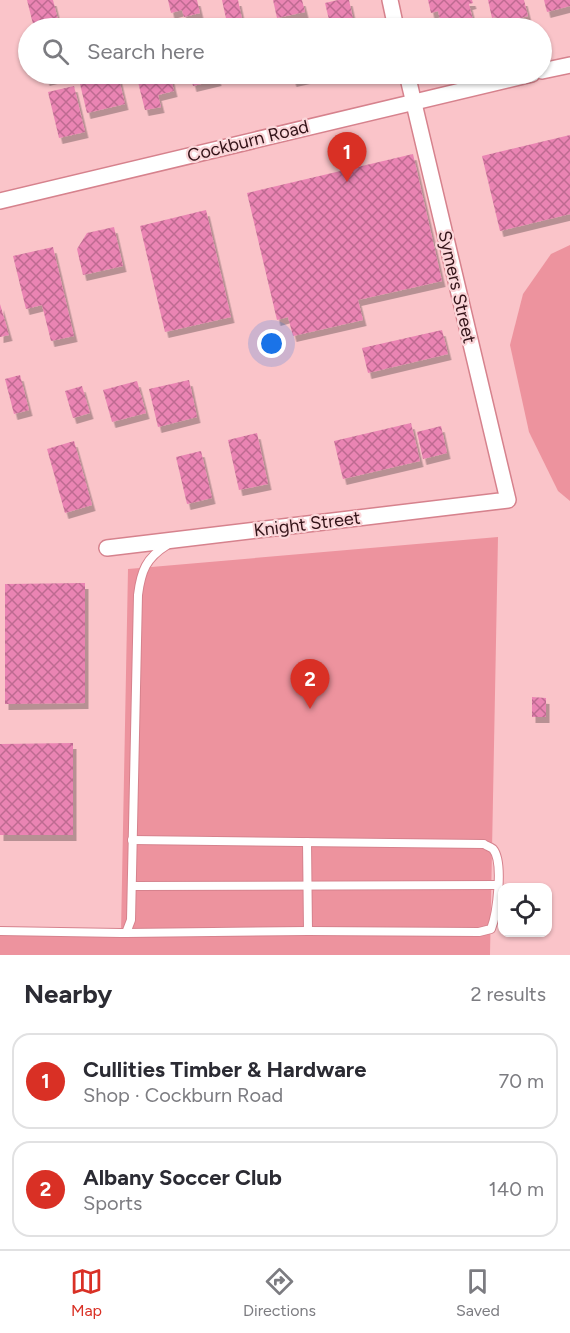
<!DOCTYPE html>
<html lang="en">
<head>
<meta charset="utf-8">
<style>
	body { margin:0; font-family:Figtree,sans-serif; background:#f7f7f7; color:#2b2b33 }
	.controls { position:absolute; right:18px; bottom:18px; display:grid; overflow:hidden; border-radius:12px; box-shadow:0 2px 4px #0004 }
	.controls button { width:54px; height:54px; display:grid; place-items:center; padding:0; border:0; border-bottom:2px solid #e1e1e2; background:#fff; color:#2b2b33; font:30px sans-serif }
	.you { position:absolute; left:272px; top:344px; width:21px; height:21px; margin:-15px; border:4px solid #fff; border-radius:50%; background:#1a73e8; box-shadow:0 0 0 9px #1a73e833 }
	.badge { display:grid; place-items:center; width:39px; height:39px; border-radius:50%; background:#d93025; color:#fff; font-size:20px; font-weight:700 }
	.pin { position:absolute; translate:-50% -50px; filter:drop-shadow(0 2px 3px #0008) }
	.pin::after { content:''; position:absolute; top:32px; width:21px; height:18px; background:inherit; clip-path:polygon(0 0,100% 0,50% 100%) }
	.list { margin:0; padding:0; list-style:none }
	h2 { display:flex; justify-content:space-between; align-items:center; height:78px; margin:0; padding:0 24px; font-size:26px }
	h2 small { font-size:20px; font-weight:400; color:#7c7c81 }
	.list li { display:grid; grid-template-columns:39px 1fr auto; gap:18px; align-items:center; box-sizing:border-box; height:96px; margin:0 12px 12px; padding:0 12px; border:2px solid #e1e1e2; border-radius:18px }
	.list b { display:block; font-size:22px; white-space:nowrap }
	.list p { margin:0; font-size:20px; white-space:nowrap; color:#7c7c81 }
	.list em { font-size:20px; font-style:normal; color:#7c7c81 }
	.icon { flex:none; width:33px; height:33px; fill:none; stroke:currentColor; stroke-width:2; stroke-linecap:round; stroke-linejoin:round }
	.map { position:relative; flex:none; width:570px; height:955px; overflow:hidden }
	.search { position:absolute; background:#fff; box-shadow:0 2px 4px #0004; left:18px; right:18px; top:18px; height:66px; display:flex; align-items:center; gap:15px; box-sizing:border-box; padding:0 21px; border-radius:33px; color:#7c7c81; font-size:22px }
	.sheet { height:294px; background:#fff }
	nav { display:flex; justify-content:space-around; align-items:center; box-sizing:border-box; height:84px; border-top:2px solid #e1e1e2; background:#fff; font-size:16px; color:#7c7c81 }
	nav a { display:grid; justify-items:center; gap:3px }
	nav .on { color:#d93025 }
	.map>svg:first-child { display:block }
</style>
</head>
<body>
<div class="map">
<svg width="570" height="955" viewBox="0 0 570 955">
	<defs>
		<pattern id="building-cross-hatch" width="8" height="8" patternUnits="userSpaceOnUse" patternTransform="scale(1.5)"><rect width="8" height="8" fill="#ea84b3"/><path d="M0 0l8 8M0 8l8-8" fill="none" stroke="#be6b91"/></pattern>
		<filter id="shadow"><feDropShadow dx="3.5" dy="6" stdDeviation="0" flood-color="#0004"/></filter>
	</defs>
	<rect width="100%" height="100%" fill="#fac4c9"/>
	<g fill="#ed939e">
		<path d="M570,245V501L558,491L529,432L510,345L523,294L551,254Z"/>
		<path d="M498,537L490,955H0V934L121,933L128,569Z"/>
	</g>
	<g fill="url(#building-cross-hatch)" filter="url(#shadow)">
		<path d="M27,0H53L60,28H34Z"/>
		<path d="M168,0H197L200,13L184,17L182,10L171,13Z"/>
		<path d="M222,0H238L242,19L227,23Z"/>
		<path d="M273,0H302L305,12L277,18Z"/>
		<path d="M338,0H349L355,28H331L325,3Z"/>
		<path d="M428,0H472L473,3L469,4L475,28H442L438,11L431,13Z"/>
		<path d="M488,0H524L528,16L498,24L496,17L492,18Z"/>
		<path d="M544,0H570V6L547,12Z"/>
		<path d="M311,20L313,28H282Z"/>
		<path d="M45,74H70L46,80Z"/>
		<path d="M136,74H170L174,91L158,95L161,107L145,110Z"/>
		<path d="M190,74H216L218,80L193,86Z"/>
		<path d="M291,74H316V76L293,81Z"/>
		<path d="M118,75L125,104L87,113L80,84Z"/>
		<path d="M74,86L85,132L59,138L48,92Z"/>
		<path d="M570,135V214L500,231L482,156Z"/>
		<path d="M413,154L442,281L358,300L363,320L293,336L288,317L277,320L247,193Z"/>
		<path d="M206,210L231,317L165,332L140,226Z"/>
		<path d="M114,227L123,266L83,275L77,249L87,233Z"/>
		<path d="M53,247L74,336L51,341L42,305L26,309L13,256Z"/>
		<path d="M0,304L9,335L0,337Z"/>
		<path d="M442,330L448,354L368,373L362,348Z"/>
		<path d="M20,375L29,410L14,414L5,379Z"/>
		<path d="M189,380L197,417L158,427L149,389Z"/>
		<path d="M137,381L146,413L112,422L103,390Z"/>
		<path d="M82,386L90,413L73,418L65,391Z"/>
		<path d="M411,423L420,461L343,479L334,441Z"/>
		<path d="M441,426L447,453L423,459L417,432Z"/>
		<path d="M257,433L268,484L239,490L228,440Z"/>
		<path d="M74,441L92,505L65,513L47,449Z"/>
		<path d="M201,451L212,498L187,504L176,457Z"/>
		<path d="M85,583V703L5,704V584Z"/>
		<path d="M532,697L546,698V717H532Z"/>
		<path d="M73,743V835H0V744Z"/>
	</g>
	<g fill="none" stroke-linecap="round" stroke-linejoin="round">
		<defs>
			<g id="lane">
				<path d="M307,842L308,931"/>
				<path d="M132,886L498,885"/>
				<path d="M0,931L121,933H126L131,920L138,595C141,571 146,558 167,545"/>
				<path d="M126,933L308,931L479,932L491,929C497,914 504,862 493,849C492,848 485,845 484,844L132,840"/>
			</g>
			<g id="street">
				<path d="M390,0L396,28"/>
				<path d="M542,71L570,65"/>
				<path d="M0,201L532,74"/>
				<path d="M107,548L508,500L407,74"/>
			</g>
		</defs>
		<use href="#lane" stroke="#d6828d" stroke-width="10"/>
		<use href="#street" stroke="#d6828d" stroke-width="18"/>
		<use href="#lane" stroke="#fff" stroke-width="8"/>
		<use href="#street" stroke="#fff" stroke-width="15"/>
	</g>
	<g text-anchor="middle" stroke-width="4.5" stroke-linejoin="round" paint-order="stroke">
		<g font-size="18" fill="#331318" stroke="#fbd6d9">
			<text transform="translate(248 141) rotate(-14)" y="6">Cockburn Road</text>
			<text transform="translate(457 287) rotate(77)" y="6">Symers Street</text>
			<text transform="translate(307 524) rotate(-7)" y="6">Knight Street</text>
		</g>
	</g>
</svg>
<div class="controls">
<button><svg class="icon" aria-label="locate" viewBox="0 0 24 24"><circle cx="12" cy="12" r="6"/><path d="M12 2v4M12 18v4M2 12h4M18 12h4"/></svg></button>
</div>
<div class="you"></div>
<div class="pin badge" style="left:347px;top:182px">1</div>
<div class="pin badge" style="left:310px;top:709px">2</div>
<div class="search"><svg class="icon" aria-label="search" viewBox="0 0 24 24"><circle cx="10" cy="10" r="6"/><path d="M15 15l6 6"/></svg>Search here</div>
</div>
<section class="sheet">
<h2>Nearby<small>2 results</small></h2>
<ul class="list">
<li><span class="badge">1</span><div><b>Cullities Timber &amp; Hardware</b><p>Shop · Cockburn Road</p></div><em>70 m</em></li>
<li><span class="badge">2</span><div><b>Albany Soccer Club</b><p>Sports</p></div><em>140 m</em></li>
</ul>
</section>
<nav>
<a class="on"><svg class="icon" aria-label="map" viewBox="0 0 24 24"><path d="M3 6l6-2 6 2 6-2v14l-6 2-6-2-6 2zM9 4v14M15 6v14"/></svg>Map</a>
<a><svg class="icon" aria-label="directions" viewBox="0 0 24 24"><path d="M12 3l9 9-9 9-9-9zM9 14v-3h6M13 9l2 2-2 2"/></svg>Directions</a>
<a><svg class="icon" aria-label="saved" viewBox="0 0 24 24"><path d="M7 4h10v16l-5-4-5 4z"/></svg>Saved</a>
</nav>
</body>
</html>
